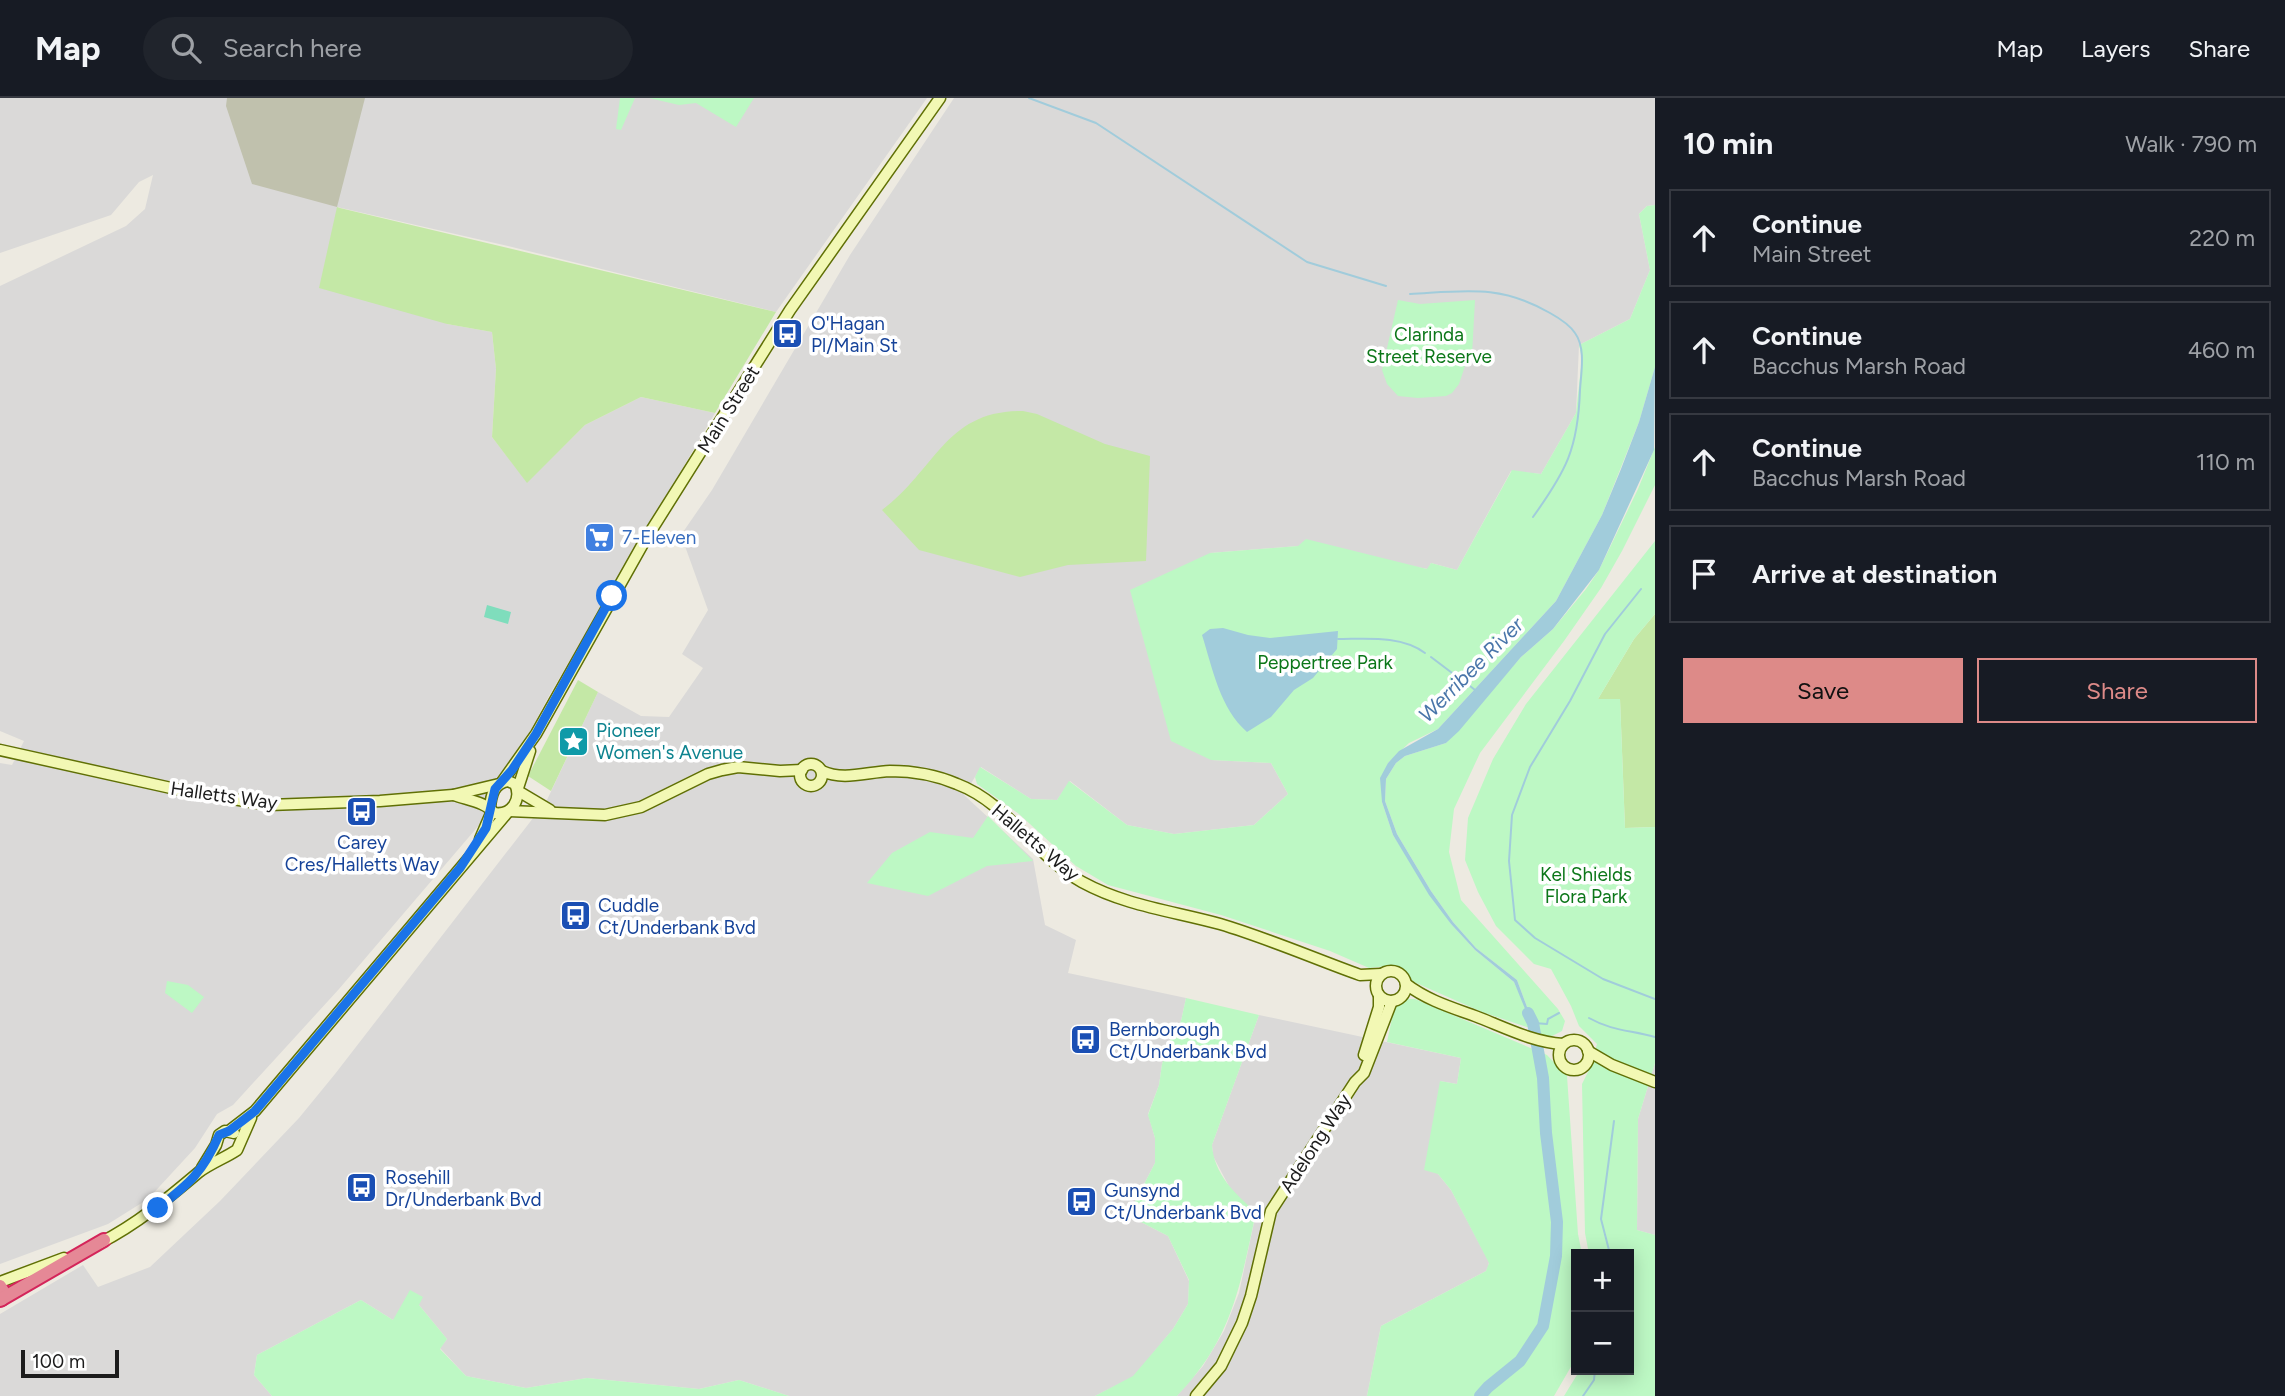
<!DOCTYPE html>
<html lang="en">
<head>
<meta charset="utf-8">
<style>
	body { margin:0; font-family:Figtree,sans-serif; background:#20242c; color:#f1f3f6 }
	.controls { position:absolute; right:21px; bottom:21px; display:grid; overflow:hidden; border-radius:0px; box-shadow:0 4px 18px #0003 }
	.controls button { width:63px; height:63px; display:grid; place-items:center; padding:0; border:0; border-bottom:2px solid #363941; background:#171b24; color:#f1f3f6; font:35px sans-serif }
	.scale { position:absolute; left:21px; bottom:18px; width:98px; box-sizing:border-box; padding-left:7px; border:4px solid #1c1c1c; border-top:0; font-size:19px; line-height:24px; white-space:nowrap; color:#1c1c1c; -webkit-text-stroke:5px #fff; paint-order:stroke }
	.stop { position:absolute; width:21px; height:21px; margin:-16px; border:5px solid #1a73e8; border-radius:50%; background:#fff }
	.stop.end { background:#1a73e8; border-color:#fff; box-shadow:0 2px 7px #0008 }
	.list { margin:0; padding:0; list-style:none }
	h2 { display:flex; justify-content:space-between; align-items:center; height:91px; margin:0; padding:0 28px; font-size:30px }
	h2 small { font-size:23px; font-weight:400; color:#9ea1a6 }
	.list li { display:grid; grid-template-columns:46px 1fr auto; gap:21px; align-items:center; box-sizing:border-box; height:98px; margin:0 14px 14px; padding:0 14px; border:2px solid #363941; border-radius:0px }
	.list b { display:block; font-size:26px; white-space:nowrap }
	.list p { margin:0; font-size:23px; white-space:nowrap; color:#9ea1a6 }
	.list em { font-size:23px; font-style:normal; color:#9ea1a6 }
	.actions { display:flex; gap:14px; padding:21px 28px }
	.actions a { flex:1; padding:16px 0; border:2px solid #dd8a88; border-radius:0px; text-align:center; font-size:24px; color:#dd8a88 }
	.actions .main { background:#dd8a88; color:#111 }
	.icon { flex:none; width:38px; height:38px; fill:none; stroke:currentColor; stroke-width:2; stroke-linecap:round; stroke-linejoin:round }
	.map { position:relative; flex:none; width:1655px; height:1298px; overflow:hidden }
	header { display:flex; align-items:center; gap:42px; box-sizing:border-box; height:98px; padding:0 35px; background:#171b24; border-bottom:2px solid #363941 }
	header strong { font-size:33px }
	nav { display:flex; gap:38px; margin-inline-start:auto; font-size:24px }
	.search { width:490px; height:63px; background:#20242c; display:flex; align-items:center; gap:18px; box-sizing:border-box; padding:0 24px; border-radius:38px; color:#9ea1a6; font-size:26px }
	main { display:flex }
	aside { flex:1; background:#171b24 }
	.map>svg:first-child { display:block }
</style>
</head>
<body>
<header>
<strong>Map</strong>
<div class="search"><svg class="icon" aria-label="search" viewBox="0 0 24 24"><circle cx="10" cy="10" r="6"/><path d="M15 15l6 6"/></svg>Search here</div>
<nav><a>Map</a><a>Layers</a><a>Share</a></nav>
</header>
<main>
<div class="map">
<svg width="1655" height="1298" viewBox="0 0 1655 1298">
	<rect width="100%" height="100%" fill="#edeae1"/>
	<g fill="#dad9d8">
		<path d="M0,0H927L776,214L508,148L337,109L447,226L492,234L496,271L492,339L527,384L585,327L641,299L715,315L550,596L480,726L339,891L276,960L233,1007L217,1016L195,1050L148,1101L108,1126L0,1166V665L12,667L24,643L0,633V188L126,128L145,111L153,77L139,84L111,117L0,155Z"/>
		<path d="M954,0H1655V107L1647,108L1639,116L1650,172L1630,221L1579,247L1576,315L1541,376L1511,373L1457,472L1431,465L1428,471L1298,448L1210,455L1211,662L1271,665L1288,696L1254,727L1174,736L1127,727L1070,683L1057,702L1031,701L981,669L964,697L1033,761L1045,827L1076,842L1068,875L1186,900L1181,923L1171,940L1162,966L1159,987L1148,1016L1155,1040V1065L1130,1113L1137,1122L1168,1138L1189,1183L1188,1206L1173,1231L1133,1279L1095,1298H789L739,1282L699,1291L587,1280L526,1290L466,1278L440,1250L447,1241L419,1207L393,1222L361,1202L257,1257L254,1277L272,1298H0V1216L83,1167L98,1189L150,1169L220,1103L299,1020L335,976L547,702L598,594L641,618L669,619L703,570L682,556L708,512L681,437L712,392L850,157Z"/>
		<path d="M1259,917L1461,960L1457,986L1440,983L1438,1076L1451,1092L1489,1164L1488,1169L1486,1173L1381,1228L1367,1298H1177L1203,1268L1224,1233L1239,1195L1256,1115L1231,1092L1213,1058L1212,1047Z"/>
		<path d="M1655,965V1137L1637,1132L1638,1021Z"/>
	</g>
	<path fill="#c0c1ad" d="M227,0H365L337,109L252,86L226,8Z"/>
	<g fill="#c4e8a6">
		<path d="M337,109L340,110L776,214L715,315L641,299L585,327L527,385L492,339L496,271L492,234L447,226L319,190Z"/>
		<path d="M1023,313L1037,316L1105,346L1150,358L1146,463L1068,467L1020,479L919,452L882,412C936,372 945,312 1023,313Z"/>
		<path d="M1655,516V729L1625,730L1620,601H1598L1634,541Z"/>
		<path d="M578,582L598,594L551,693L528,678Z"/>
	</g>
	<g fill="#bdf8c4">
		<path d="M620,0H635L621,32L616,31Z"/>
		<path d="M649,0H754L736,29L696,5L679,7Z"/>
		<path d="M1655,107V269L1639,324L1602,417L1556,503L1438,631L1409,645L1388,665L1382,704L1393,737L1451,826L1475,852L1514,884L1536,932L1482,914L1414,884L1402,872L1387,868L1369,870L1330,853L1221,817L1108,787L1076,768L1019,716L977,686L975,679L980,669L1031,701L1057,702L1069,683L1127,727L1174,736L1254,727L1288,696L1271,665L1211,662L1171,643L1130,492L1210,455L1298,448L1306,441L1427,471L1431,465L1457,472L1512,372L1541,376L1576,315L1582,260L1579,247L1630,221L1650,172L1639,116L1647,108Z"/>
		<path d="M1398,202L1420,206L1475,202L1472,257L1466,265L1459,286L1452,295L1446,298L1418,300L1398,298L1387,286L1382,272Z"/>
		<path d="M1655,349V387L1622,453L1601,490L1564,543L1480,655L1454,711L1449,754L1461,802L1558,911L1565,923L1562,933L1552,938H1542L1530,917L1517,882L1476,850L1453,824L1431,793L1397,736L1385,703L1386,681L1396,665L1405,658L1446,645L1521,559L1553,531L1586,491L1599,472L1638,391Z"/>
		<path d="M1655,443V516L1634,541L1598,601H1620L1625,730L1655,729V965L1638,1021L1637,1132L1655,1137V1298H1564L1580,1272H1629V1156H1589L1585,1135L1582,986L1591,968L1597,946L1579,928L1571,908L1551,871L1534,866L1496,828L1478,794L1465,762L1468,720L1493,661L1526,606Z"/>
		<path d="M988,718L1033,763L987,768L928,798L867,785L892,755L930,734L973,740Z"/>
		<path d="M167,883L188,887L204,899L192,915L165,895Z"/>
		<path d="M1186,900L1259,917L1212,1047C1214,1076 1235,1096 1256,1114C1240,1189 1232,1241 1177,1298H1095L1133,1278L1173,1231L1188,1206L1189,1182L1168,1138L1137,1122L1130,1113L1155,1065V1040L1148,1017L1159,987L1162,966L1171,940L1181,923Z"/>
		<path d="M1403,901H1415L1547,957L1567,978L1578,1136L1582,1156H1576V1260L1554,1298H1367L1381,1228L1486,1173L1489,1165L1451,1092L1438,1076L1424,1072L1440,983L1457,986L1461,960L1387,944L1394,911Z"/>
		<path d="M410,1192L423,1199L419,1207L447,1241L440,1251L466,1278L526,1290L587,1280L699,1291L739,1282L789,1298H272L254,1277L257,1257L361,1202L393,1222Z"/>
	</g>
	<path fill="#7fddbc" d="M487,507L511,514L508,526L484,519Z"/>
	<g fill="#a1ccdb">
		<path d="M1655,269L1654,352L1599,472L1553,531L1521,559L1459,633L1446,645L1405,658L1396,665L1386,681L1385,703L1397,736L1431,793L1453,824L1476,850L1517,882L1530,917L1545,942H1541L1528,918L1514,884L1475,852L1451,826L1429,797L1393,737L1382,704L1380,680L1388,665L1399,653L1438,631L1556,503L1602,417L1621,371L1639,324Z"/>
		<path d="M1223,530L1248,537L1270,540L1338,533L1337,551L1313,580L1294,592L1271,619L1247,634C1220,610 1213,572 1202,537L1210,531Z"/>
	</g>
	<g fill="none" stroke-linecap="round" stroke-linejoin="round">
		<g stroke="#a1ccdb" stroke-width="2">
			<path d="M1029,0L1096,25L1307,164L1386,188"/>
			<path d="M1410,196C1465,193 1500,186 1550,215C1559,220 1569,226 1575,235C1586,250 1581,275 1580,292C1578,351 1566,373 1533,419"/>
			<path d="M1641,491L1605,536L1570,603L1530,669L1512,717L1509,763L1515,822L1535,840L1603,881L1655,901"/>
			<path d="M1338,541C1366,541 1401,537 1425,555"/>
			<path d="M1431,559L1460,581"/>
			<path d="M1465,584L1475,592"/>
			<path d="M1589,920C1612,933 1630,932 1655,939"/>
			<path d="M1534,925L1547,926L1548,921L1559,915"/>
			<path d="M1610,1156L1601,1121L1614,1023"/>
			<path d="M1629,1173V1178"/>
			<path d="M1583,1298L1594,1282L1595,1272"/>
		</g>
		<path stroke="#a1ccdb" stroke-width="12" d="M1480,1298L1488,1289L1520,1263L1543,1228L1556,1158L1557,1124L1546,1035L1543,980L1533,925L1528,915"/>
		<defs>
			<g id="secondary">
				<path d="M0,652L180,692L269,707L380,703L453,697L499,686"/>
				<circle cx="811" cy="677" r="11"/>
				<path d="M822,673C843,683 867,674 890,673C913,673 936,677 957,686C1008,705 1036,759 1082,784C1126,808 1173,813 1220,826C1267,840 1313,860 1360,877L1381,876"/>
				<path d="M502,684L536,636L644,444L790,212L940,0"/>
				<path d="M518,690L530,653"/>
				<path d="M518,693L550,712"/>
				<path d="M454,697C467,702 486,704 494,715C512,718 522,701 515,686L508,683C494,685 491,697 490,710"/>
				<path d="M509,713L605,717L641,709L708,676L722,672L738,669L780,673L802,672"/>
				<path d="M480,741L492,713"/>
				<circle cx="1391" cy="888" r="15"/>
				<path d="M1406,886C1427,902 1450,909 1475,918C1504,929 1532,944 1563,946"/>
				<circle cx="1574" cy="957" r="15"/>
				<path d="M1588,953L1612,967L1655,984"/>
				<path d="M1364,957L1379,909V898"/>
				<path d="M229,1033L255,1013L507,715"/>
				<path d="M202,1070L216,1047L219,1037L225,1033L234,1035"/>
				<path d="M100,1145C137,1126 167,1101 199,1074C211,1065 225,1060 237,1052L251,1020"/>
				<path d="M0,1184L64,1160"/>
				<path d="M1196,1298L1221,1268L1242,1225L1251,1198L1271,1113L1355,984L1364,975L1392,903"/>
			</g>
			<g id="highway">
				<path d="M0,1188L3,1193L2,1201"/>
				<path d="M0,1202L104,1142"/>
			</g>
		</defs>
		<use href="#secondary" stroke="#607005" stroke-width="13"/>
		<use href="#highway" stroke="#d4255a" stroke-width="16"/>
		<use href="#secondary" stroke="#f2f8b4" stroke-width="10"/>
		<use href="#highway" stroke="#e58896" stroke-width="12"/>
	</g>
	<g fill="none" stroke-linecap="round" stroke-linejoin="round">
		<path stroke="#1a73e8" stroke-width="9" d="M158,1110C190,1085 203,1074 219,1037L229,1033L255,1013L460,770L486,730L495,691L512,672L536,636L612,498"/>
	</g>
	<defs>
		<symbol id="bus-square" viewBox="-11 -11 22 22"><rect x="-9" y="-9" width="18" height="18" rx="4" fill="#1a4fb4" stroke="#fff"/><path d="M-5-6H5V4H4V6H2V4H-2V6H-4V4H-5ZM-3.5-4V0h7V-4ZM-3.5 1.2v1.5H-2V1.2ZM2 1.2v1.5H3.5V1.2Z" fill="#fff"/></symbol>
		<symbol id="supermarket-square" viewBox="-11 -11 22 22"><rect x="-9" y="-9" width="18" height="18" rx="4" fill="#3f7fe0" stroke="#fff"/><path d="M-6-5.5h2.5l.6 2H6L4.5 2H-2.5L-4.4-4H-6ZM-1.5 3.2a1.3 1.3 0 1 0 .1 0ZM3 3.2a1.3 1.3 0 1 0 .1 0Z" fill="#fff"/></symbol>
		<symbol id="sight-square" viewBox="-11 -11 22 22"><rect x="-9" y="-9" width="18" height="18" rx="4" fill="#0f9aa8" stroke="#fff"/><path d="M0-6L1.8-2.2L6-1.7L2.9 1.2L3.7 5.4L0 3.3L-3.7 5.4L-2.9 1.2L-6-1.7L-1.8-2.2Z" fill="#fff"/></symbol>
	</defs>
	<g fill-rule="evenodd">
		<use href="#bus-square" x="770" y="218" width="35" height="35"/>
		<use href="#supermarket-square" x="582" y="422" width="35" height="35"/>
		<use href="#sight-square" x="556" y="626" width="35" height="35"/>
		<use href="#bus-square" x="344" y="696" width="35" height="35"/>
		<use href="#bus-square" x="558" y="800" width="35" height="35"/>
		<use href="#bus-square" x="1068" y="924" width="35" height="35"/>
		<use href="#bus-square" x="344" y="1072" width="35" height="35"/>
		<use href="#bus-square" x="1064" y="1086" width="35" height="35"/>
	</g>
	<g text-anchor="middle" stroke-width="7" stroke-linejoin="round" paint-order="stroke">
		<g font-size="19" fill="#164399" stroke="#fff" text-anchor="start">
			<text x="811" y="232">O'Hagan<tspan x="811" dy="22">Pl/Main St</tspan></text>
			<text x="362" y="751" text-anchor="middle">Carey<tspan x="362" dy="22">Cres/Halletts Way</tspan></text>
			<text x="598" y="814">Cuddle<tspan x="598" dy="22">Ct/Underbank Bvd</tspan></text>
			<text x="1109" y="938">Bernborough<tspan x="1109" dy="22">Ct/Underbank Bvd</tspan></text>
			<text x="385" y="1086">Rosehill<tspan x="385" dy="22">Dr/Underbank Bvd</tspan></text>
			<text x="1104" y="1099">Gunsynd<tspan x="1104" dy="22">Ct/Underbank Bvd</tspan></text>
		</g>
		<g font-size="19" fill="#0c7719" stroke="#fff">
			<text x="1429" y="243">Clarinda<tspan x="1429" dy="22">Street Reserve</tspan></text>
			<text x="1325" y="571">Peppertree Park</text>
			<text x="1586" y="783">Kel Shields<tspan x="1586" dy="22">Flora Park</tspan></text>
		</g>
		<g font-size="19" fill="#1c1c1c" stroke="#fff">
			<text transform="translate(728 311) rotate(-58)" y="7">Main Street</text>
			<text transform="translate(224 697) rotate(8)" y="7">Halletts Way</text>
			<text transform="translate(1036 744) rotate(40)" y="7">Halletts Way</text>
			<text transform="translate(1315 1045) rotate(-57)" y="7">Adelong Way</text>
		</g>
		<g font-size="19" fill="#366cbe" stroke="#fff" text-anchor="start">
			<text x="622" y="446">7-Eleven</text>
		</g>
		<g font-size="19" fill="#0d838f" stroke="#fff" text-anchor="start">
			<text x="596" y="639">Pioneer<tspan x="596" dy="22">Women's Avenue</tspan></text>
		</g>
		<g font-size="21" font-style="italic" fill="#4a76aa" stroke="#fff">
			<text transform="translate(1471 572) rotate(-45)" y="7">Werribee River</text>
		</g>
	</g>
</svg>
<div class="controls">
<button>+</button>
<button>−</button>
</div>
<div class="scale">100 m</div>
<div class="stop" style="left:612px;top:498px"></div>
<div class="stop end" style="left:158px;top:1110px"></div>
</div>
<aside>
<h2>10 min<small>Walk · 790 m</small></h2>
<ul class="list">
<li><svg class="icon" aria-label="ahead" viewBox="0 0 24 24"><path d="M12 20V5M6 11l6-6 6 6"/></svg><div><b>Continue</b><p>Main Street</p></div><em>220 m</em></li>
<li><svg class="icon" aria-label="ahead" viewBox="0 0 24 24"><path d="M12 20V5M6 11l6-6 6 6"/></svg><div><b>Continue</b><p>Bacchus Marsh Road</p></div><em>460 m</em></li>
<li><svg class="icon" aria-label="ahead" viewBox="0 0 24 24"><path d="M12 20V5M6 11l6-6 6 6"/></svg><div><b>Continue</b><p>Bacchus Marsh Road</p></div><em>110 m</em></li>
<li><svg class="icon" aria-label="arrive" viewBox="0 0 24 24"><path d="M6 21V4h12l-3 4 3 4H6"/></svg><div><b>Arrive at destination</b></div></li>
</ul>
<div class="actions"><a class="main">Save</a><a>Share</a></div>
</aside>
</main>
</body>
</html>
